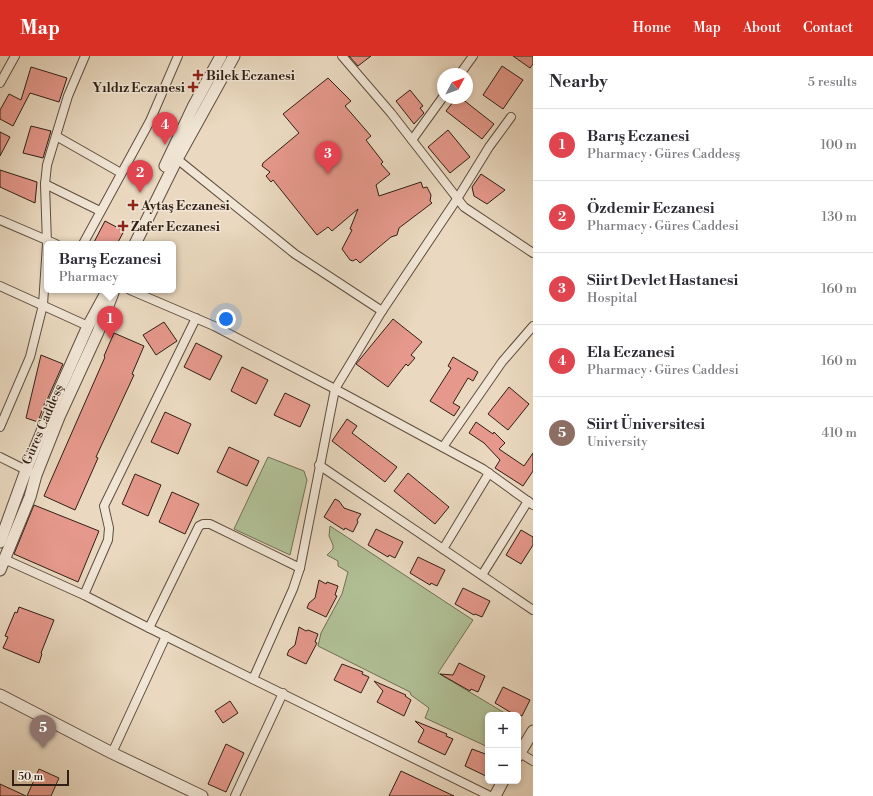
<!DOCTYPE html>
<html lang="en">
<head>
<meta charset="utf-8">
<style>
	body { margin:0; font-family:"Libre Bodoni",serif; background:#f7f7f7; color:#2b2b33 }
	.controls { position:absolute; right:12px; bottom:12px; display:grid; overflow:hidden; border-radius:6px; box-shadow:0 2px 6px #0003 }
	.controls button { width:36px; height:36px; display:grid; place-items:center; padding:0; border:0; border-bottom:1px solid #e1e1e2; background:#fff; color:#2b2b33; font:20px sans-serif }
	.compass { position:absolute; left:437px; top:12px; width:36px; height:36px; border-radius:50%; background:#fff; box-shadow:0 2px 6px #0003; rotate:49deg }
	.scale { position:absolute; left:12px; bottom:10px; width:57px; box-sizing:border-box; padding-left:4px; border:2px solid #2f1f14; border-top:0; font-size:11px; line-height:14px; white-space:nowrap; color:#2f1f14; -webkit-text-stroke:3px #f1e6d6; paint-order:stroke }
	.you { position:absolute; left:226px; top:263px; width:14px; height:14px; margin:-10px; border:3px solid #fff; border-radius:50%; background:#1a73e8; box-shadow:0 0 0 6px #1a73e833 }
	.badge { display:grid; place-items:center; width:26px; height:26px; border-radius:50%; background:#d93025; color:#fff; font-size:13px; font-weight:700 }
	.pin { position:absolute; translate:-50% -33px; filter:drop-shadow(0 1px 2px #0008) }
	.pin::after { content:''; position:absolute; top:21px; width:14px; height:12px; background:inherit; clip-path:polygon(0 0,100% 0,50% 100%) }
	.popup { position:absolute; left:44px; top:185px; width:132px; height:52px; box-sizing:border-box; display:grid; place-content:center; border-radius:6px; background:#fff; filter:drop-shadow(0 1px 3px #0005); font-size:13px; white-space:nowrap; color:#7c7c81 }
	.popup b { font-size:15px; color:#2b2b33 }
	.popup::after { content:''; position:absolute; left:50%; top:100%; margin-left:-8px; border:8px solid transparent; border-top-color:#fff }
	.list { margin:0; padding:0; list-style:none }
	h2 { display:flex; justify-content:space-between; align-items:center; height:52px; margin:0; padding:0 16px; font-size:17px }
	h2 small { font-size:13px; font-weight:400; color:#7c7c81 }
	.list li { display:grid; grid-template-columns:26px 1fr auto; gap:12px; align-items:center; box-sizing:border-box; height:72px; padding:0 16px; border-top:1px solid #e1e1e2 }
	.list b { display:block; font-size:15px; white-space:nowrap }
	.list p { margin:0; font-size:13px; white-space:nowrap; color:#7c7c81 }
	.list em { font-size:13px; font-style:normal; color:#7c7c81 }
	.map { position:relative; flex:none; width:533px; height:740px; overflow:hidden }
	header { display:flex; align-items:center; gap:24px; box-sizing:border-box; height:56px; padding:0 20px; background:#d93025; color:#fff }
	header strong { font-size:19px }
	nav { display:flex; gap:22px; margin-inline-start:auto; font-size:14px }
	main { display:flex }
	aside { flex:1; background:#fff }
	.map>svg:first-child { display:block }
</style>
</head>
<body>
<header>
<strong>Map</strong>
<nav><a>Home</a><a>Map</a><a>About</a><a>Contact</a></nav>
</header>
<main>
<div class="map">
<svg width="533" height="740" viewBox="0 0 533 740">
	<rect width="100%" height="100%" fill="#ead9c0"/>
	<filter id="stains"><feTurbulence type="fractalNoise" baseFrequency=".005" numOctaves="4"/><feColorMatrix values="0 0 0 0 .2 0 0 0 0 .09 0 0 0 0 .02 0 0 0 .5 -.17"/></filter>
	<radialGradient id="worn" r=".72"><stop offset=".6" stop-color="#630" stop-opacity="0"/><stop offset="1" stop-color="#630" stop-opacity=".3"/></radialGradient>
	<g fill="#b1c096" stroke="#707055">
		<path d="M268,401L304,415L307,424L290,499L234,473Z"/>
		<path d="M330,470L473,564L438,617L508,659H488V691L425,662L429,652L411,639L410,636L318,590L321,577L342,538L348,516L338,510V505L327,499L333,493V489L329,480Z"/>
	</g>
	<g fill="#e5988b" stroke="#2f1f14">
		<path d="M349,0H371L358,10Z"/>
		<path d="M513,0H533V8L530,12Z"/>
		<path d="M502,10L523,24L503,53L483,39Z"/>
		<path d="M31,11L67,22L59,46L30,37L13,70L0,63V54L9,38L21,44Z"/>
		<path d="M328,22L351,45L345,50L371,80L366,84L383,106L381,108L390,118L376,129L379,140L421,126L423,132L427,131L431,139L430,145L432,147L399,172L397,179L391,181L360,207L356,203L353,205L350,204L342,193L352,174L350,173L358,153L332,175L328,171L317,179L273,124L271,126L266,120L270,116L262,110L263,107L299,77L283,58Z"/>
		<path d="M410,34L423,50L420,52L424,57L414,68L396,45Z"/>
		<path d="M456,42H461L494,68L482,83L446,55Z"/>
		<path d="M31,70L51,75L43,102L23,97Z"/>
		<path d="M448,74L470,101L450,117L428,91Z"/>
		<path d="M0,76L10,81L0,100Z"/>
		<path d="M0,114L37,126L35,147L0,131Z"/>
		<path d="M481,118L505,134L487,148L474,140L472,131Z"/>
		<path d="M105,165L124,175L117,188H93Z"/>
		<path d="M393,263L422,286L411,299L415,302L408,310L406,308L388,331L356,308Z"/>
		<path d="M164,266L177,285L156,299L143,279Z"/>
		<path d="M114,277L144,290L132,318L134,319L96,401L98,402L75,454L44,440L105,301L104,300Z"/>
		<path d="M196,287L222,300L210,324L184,311Z"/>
		<path d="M41,299L63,308L47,344L46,343L38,366L26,362Z"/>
		<path d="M453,301L478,316L473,325L468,322L453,347L460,351L454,360L430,345L451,312L448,310Z"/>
		<path d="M242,311L268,324L256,348L231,335Z"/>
		<path d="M509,331L529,348L508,374L488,358Z"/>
		<path d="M285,337L310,349L300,371L274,359Z"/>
		<path d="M165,356L191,368L178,398L151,386Z"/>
		<path d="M347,363L357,370L352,377L397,411L385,426L332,385Z"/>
		<path d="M476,366L493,378L494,376L505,387L499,393L524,410L533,397V415L523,430L495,412L500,404L484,387L469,377Z"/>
		<path d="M229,391L259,405L247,430L217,416Z"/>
		<path d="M408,417L449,451L435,468L394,435Z"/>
		<path d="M135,418L161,429L148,460L122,448Z"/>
		<path d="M172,436L199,448L185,478L159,466Z"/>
		<path d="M335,443L339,445L344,452L361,458L357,464L358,466L353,476L345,472L344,474L324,461Z"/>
		<path d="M34,449L99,475L78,526L14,498Z"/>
		<path d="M376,473L403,486L395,502L389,499L388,501L368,489Z"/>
		<path d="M521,474L533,481V489L521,508L506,499Z"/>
		<path d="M418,501L445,514L437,530L431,527L430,529L410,517Z"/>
		<path d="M319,524L326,528L327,526L338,530L335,539L337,540L326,561L307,552L309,547L315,542Z"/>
		<path d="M463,532L490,545L482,561L475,558L474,559L455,548Z"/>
		<path d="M19,551L54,564L41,597L42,598L39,607L3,592L8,581L5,580L15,556L17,557Z"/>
		<path d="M299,571L306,575L308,574L318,578L315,586L317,587L306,608L287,599L289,594L295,589Z"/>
		<path d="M459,607L485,620L478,636L471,633L470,635L440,618L453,619Z"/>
		<path d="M342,608L363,616L362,618L369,621L361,637L334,624Z"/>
		<path d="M374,625L406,639L405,640L411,644L404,660L377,646L383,635Z"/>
		<path d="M503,631L530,644L522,660L515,657V659L495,647Z"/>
		<path d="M230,645L238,657L223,667L215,655Z"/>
		<path d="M415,665L447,678L446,680L453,683L445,699L418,686L424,674Z"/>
		<path d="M226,688L244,697L226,736L208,728Z"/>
		<path d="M472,693L488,699V721L465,710Z"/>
		<path d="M39,713L59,722L51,740H27Z"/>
		<path d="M401,715L454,740H389Z"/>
		<path d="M0,728L26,740H0Z"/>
	</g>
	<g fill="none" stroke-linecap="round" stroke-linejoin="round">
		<defs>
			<g id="minor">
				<path d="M342,0L391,57L464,151L533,197"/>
				<path d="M460,18L473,0"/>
				<path d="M0,27L15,0"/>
				<path d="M56,80L121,117"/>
				<path d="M412,84L443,41"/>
				<path d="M177,103L295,198L382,255"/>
				<path d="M45,128L100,155"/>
				<path d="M0,164L56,188"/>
				<path d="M47,188L45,128L47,109L68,40L85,0"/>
				<path d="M83,188L150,65L178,0"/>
				<path d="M0,230L88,270"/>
				<path d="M130,234L214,270L335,333L483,413L533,449"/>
				<path d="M0,371L30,301L43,249L47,188"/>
				<path d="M443,391L502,306L533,270"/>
				<path d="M0,401L30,416"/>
				<path d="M319,409L533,554"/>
				<path d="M443,493L489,417"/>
				<path d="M4,503L84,539L149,572L490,740"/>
				<path d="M482,519L528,445"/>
				<path d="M84,539L108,484L109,472L104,450L196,262"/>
				<path d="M149,572L199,470L203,468H210L300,512"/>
				<path d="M253,623L293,533L300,512L335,333L382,255L457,143L489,91L511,61"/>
				<path d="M112,697L166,580"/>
				<path d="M520,697L533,705"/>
				<path d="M235,740L283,637"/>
			</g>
			<g id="tertiary">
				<path d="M165,110L193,51L221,0"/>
				<path d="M135,188L177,103L234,0"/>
				<path d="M0,486L28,409L55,344L88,270L107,235"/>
				<path d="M0,514L30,441L36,419L59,361L98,276L114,234"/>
				<path d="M0,639L112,697L202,740"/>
				<path d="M518,700L533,675"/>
				<path d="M495,740L503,725"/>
			</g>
		</defs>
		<use href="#minor" stroke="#5e4e3f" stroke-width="10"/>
		<use href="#tertiary" stroke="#5e4e3f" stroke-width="13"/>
		<use href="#minor" stroke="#f1e6d6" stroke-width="8"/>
		<use href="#tertiary" stroke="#f1e6d6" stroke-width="11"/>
	</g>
	<g fill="#8f2418" stroke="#f1e6d6" stroke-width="1.5">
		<path d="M196 13h4v4h4v4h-4v4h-4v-4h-4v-4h4z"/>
		<path d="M191 25h4v4h4v4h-4v4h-4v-4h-4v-4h4z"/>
		<path d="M131 143h4v4h4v4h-4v4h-4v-4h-4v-4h4z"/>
		<path d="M121 164h4v4h4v4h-4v4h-4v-4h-4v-4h4z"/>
	</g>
	<g text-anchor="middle" stroke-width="3" stroke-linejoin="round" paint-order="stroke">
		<g font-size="13" font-weight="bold" fill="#2f1f14" stroke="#f1e6d6" text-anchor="start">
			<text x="206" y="24">Bilek Eczanesi</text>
			<text x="185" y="36" text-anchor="end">Yıldız Eczanesi</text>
			<text x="141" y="154">Aytaş Eczanesi</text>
			<text x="131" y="175">Zafer Eczanesi</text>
		</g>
		<g font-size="13" fill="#2f1f14" stroke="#f1e6d6">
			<text transform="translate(42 368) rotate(-67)" y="5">Güres Caddesş</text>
		</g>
	</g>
	<rect width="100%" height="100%" filter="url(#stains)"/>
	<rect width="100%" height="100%" fill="url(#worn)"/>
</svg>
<div class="controls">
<button>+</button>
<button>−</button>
</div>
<svg class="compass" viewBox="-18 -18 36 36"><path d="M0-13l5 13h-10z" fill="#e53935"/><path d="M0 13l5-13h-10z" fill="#7c7c81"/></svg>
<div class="scale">50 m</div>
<div class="you"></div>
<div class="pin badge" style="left:110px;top:283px;background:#e0444e">1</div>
<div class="popup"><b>Barış Eczanesi</b>Pharmacy</div>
<div class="pin badge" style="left:140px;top:137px;background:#e0444e">2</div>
<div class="pin badge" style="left:328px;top:118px;background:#e0444e">3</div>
<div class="pin badge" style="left:165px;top:89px;background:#e0444e">4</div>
<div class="pin badge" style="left:43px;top:692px;background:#8d6e63">5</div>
</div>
<aside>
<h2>Nearby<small>5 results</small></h2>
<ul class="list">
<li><span class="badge" style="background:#e0444e">1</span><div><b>Barış Eczanesi</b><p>Pharmacy · Güres Caddesş</p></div><em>100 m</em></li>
<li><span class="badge" style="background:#e0444e">2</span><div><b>Özdemir Eczanesi</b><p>Pharmacy · Güres Caddesi</p></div><em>130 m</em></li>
<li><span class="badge" style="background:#e0444e">3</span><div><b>Siirt Devlet Hastanesi</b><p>Hospital</p></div><em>160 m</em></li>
<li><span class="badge" style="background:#e0444e">4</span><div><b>Ela Eczanesi</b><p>Pharmacy · Güres Caddesi</p></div><em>160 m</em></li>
<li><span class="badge" style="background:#8d6e63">5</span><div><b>Siirt Üniversitesi</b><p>University</p></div><em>410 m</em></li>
</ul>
</aside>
</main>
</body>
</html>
